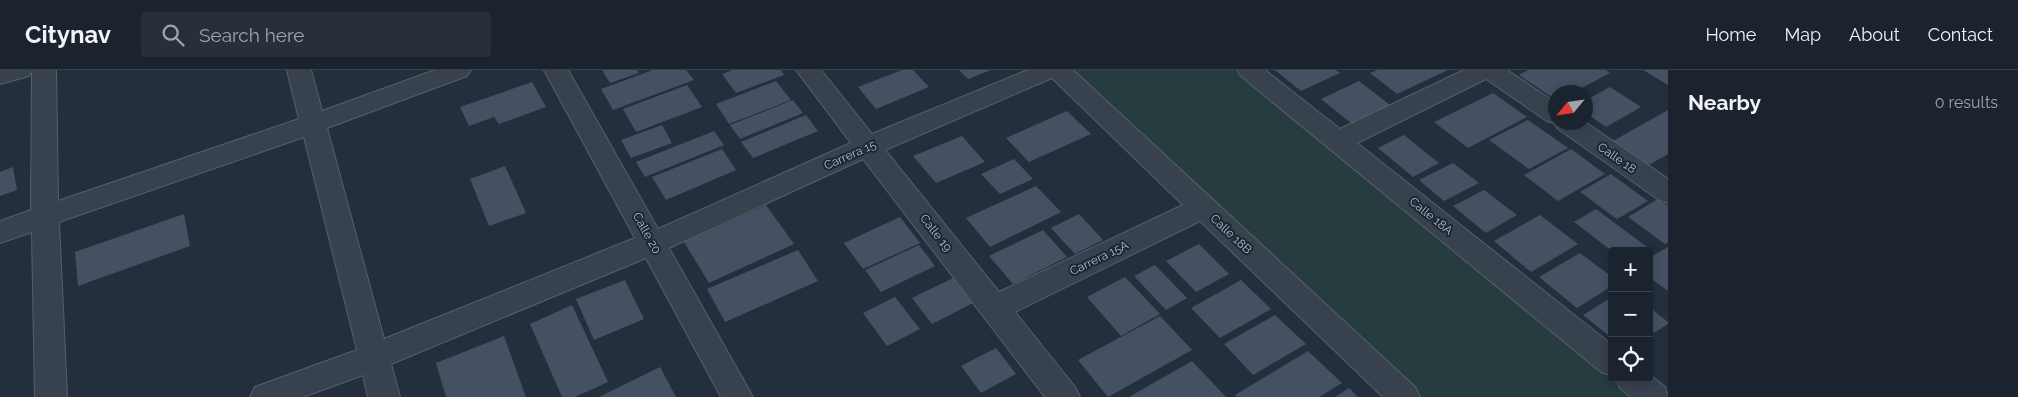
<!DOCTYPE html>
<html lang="en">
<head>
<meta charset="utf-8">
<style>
	body { margin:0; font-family:Raleway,sans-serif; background:#282f3a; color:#f1f3f6 }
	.controls { position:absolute; right:15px; bottom:15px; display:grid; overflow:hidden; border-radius:5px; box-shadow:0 2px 8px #0003 }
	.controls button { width:45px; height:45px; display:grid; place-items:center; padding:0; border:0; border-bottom:1px solid #39404a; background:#1b232e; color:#f1f3f6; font:25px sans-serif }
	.compass { position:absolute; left:1548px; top:15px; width:45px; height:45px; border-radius:50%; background:#1b232e; box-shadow:0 2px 8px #0003; rotate:241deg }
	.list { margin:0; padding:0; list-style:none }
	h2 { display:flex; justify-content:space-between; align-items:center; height:65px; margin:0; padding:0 20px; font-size:21px }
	h2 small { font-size:16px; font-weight:400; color:#a0a4aa }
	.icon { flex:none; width:28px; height:28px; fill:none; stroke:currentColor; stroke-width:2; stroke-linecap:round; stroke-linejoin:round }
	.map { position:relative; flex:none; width:1668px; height:327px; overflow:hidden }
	header { display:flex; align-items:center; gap:30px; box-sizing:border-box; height:70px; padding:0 25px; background:#1b232e; border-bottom:1px solid #39404a }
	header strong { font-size:24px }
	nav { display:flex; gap:28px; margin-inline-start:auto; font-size:18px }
	.search { width:350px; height:45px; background:#282f3a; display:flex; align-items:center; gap:12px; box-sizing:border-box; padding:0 18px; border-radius:5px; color:#a0a4aa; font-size:19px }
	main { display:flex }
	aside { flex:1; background:#1b232e }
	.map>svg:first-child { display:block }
</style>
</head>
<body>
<header>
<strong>Citynav</strong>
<div class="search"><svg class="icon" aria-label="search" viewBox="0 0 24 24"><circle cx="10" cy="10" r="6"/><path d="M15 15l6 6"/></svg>Search here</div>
<nav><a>Home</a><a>Map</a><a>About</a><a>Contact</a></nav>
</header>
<main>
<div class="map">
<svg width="1668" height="327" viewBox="0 0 1668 327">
	<rect width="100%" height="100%" fill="#242f3e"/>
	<path fill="#263c3f" d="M1071,0H1234L1612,305V308H1615L1634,323L1625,327H1417Z"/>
	<g fill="#455162">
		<path d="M602,0H637L639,3L610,13Z"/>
		<path d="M653,0H686L694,10L613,40L601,19Z"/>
		<path d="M733,0H781L784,5L736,23L722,4Z"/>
		<path d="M902,0H913L929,17L876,39L858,17Z"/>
		<path d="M959,0H991L968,9Z"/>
		<path d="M1275,0H1336L1340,3L1301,21Z"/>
		<path d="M1377,0H1448L1397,24L1370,3Z"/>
		<path d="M1528,0H1606L1610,3L1574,22H1556V30L1519,5Z"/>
		<path d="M1643,0H1668V15Z"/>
		<path d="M776,11L791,30L729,54L716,34Z"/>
		<path d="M1359,11L1390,35L1351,53L1321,29Z"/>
		<path d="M532,12L546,37L499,54L494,47L469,56L460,37Z"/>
		<path d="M687,15L702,37L636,62L623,39Z"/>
		<path d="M1610,17L1641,37L1606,57L1586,43V30Z"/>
		<path d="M1493,23L1527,47L1468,78L1434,52Z"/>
		<path d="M793,30L803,43L740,69L730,55Z"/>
		<path d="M1668,40V84L1649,95L1613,71Z"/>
		<path d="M1067,41L1091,64L1029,92L1006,68Z"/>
		<path d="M806,45L818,61L753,88L741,72Z"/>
		<path d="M1528,50L1568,78L1529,99L1489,70Z"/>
		<path d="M662,55L672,73L631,88L621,70Z"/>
		<path d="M714,61L724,75L645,107L636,92Z"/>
		<path d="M1404,65L1439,93L1413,107L1378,78Z"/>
		<path d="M962,66L985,92L936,113L913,86Z"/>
		<path d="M722,79L736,100L666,130L652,107Z"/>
		<path d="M1571,79L1605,104L1558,131L1524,105Z"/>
		<path d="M1014,89L1033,109L1000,124L981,104Z"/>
		<path d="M1453,93L1479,113L1444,131L1419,110Z"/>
		<path d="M505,96L526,143L489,156L470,109Z"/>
		<path d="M13,97L17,120L0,126V102Z"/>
		<path d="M1611,104L1648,131L1617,149L1580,122Z"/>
		<path d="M1036,116L1061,142L990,177L966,148Z"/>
		<path d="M1484,120L1517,145L1486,163L1453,136Z"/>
		<path d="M1658,129L1668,136V172L1665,174L1628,147Z"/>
		<path d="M766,135L794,174L709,213L684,172Z"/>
		<path d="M1596,139L1651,180L1612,181L1574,152Z"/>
		<path d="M184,144L190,176L78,216L75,182Z"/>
		<path d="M1079,144L1103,170L1075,184L1051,158Z"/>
		<path d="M1540,145L1578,174L1531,202L1494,171Z"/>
		<path d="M900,147L920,173L863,199L844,173Z"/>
		<path d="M1043,160L1067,187L1013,214L989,186Z"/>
		<path d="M1199,174L1229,204L1196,222L1166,191Z"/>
		<path d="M919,175L935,196L881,222L865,200Z"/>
		<path d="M1668,177V221L1649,207V188Z"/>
		<path d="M798,180L818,211L725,252L707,219Z"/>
		<path d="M1580,183L1612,207V216L1577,238L1539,207Z"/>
		<path d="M1155,195L1187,228L1166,240L1134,206Z"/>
		<path d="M1125,207L1160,244L1121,266L1087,227Z"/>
		<path d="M953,208L973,233L932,254L912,228Z"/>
		<path d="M625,210L644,249L594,270L576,229Z"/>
		<path d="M1241,210L1271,239L1220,268L1191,238Z"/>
		<path d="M895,227L920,259L887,276L863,243Z"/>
		<path d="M1612,227V268L1583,245Z"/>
		<path d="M572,235L608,312L575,327H562L530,254Z"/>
		<path d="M1649,237L1668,252V254L1649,266Z"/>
		<path d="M1275,245L1306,274L1253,305L1224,274Z"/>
		<path d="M1160,246L1192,280L1108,327L1078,290Z"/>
		<path d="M504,266L526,327H446L436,293Z"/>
		<path d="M996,278L1016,304L981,323L961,296Z"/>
		<path d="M1308,281L1342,313L1319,327H1237L1235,325Z"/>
		<path d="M1192,291L1226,327H1129Z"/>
		<path d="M660,297L676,327H599Z"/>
		<path d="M1349,318L1358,327H1335Z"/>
	</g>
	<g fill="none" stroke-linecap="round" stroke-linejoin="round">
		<defs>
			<g id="street">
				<path d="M0,0H56L58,131L299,49L287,0H311L322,41L435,0H471L467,6L327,58L384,269L635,168L544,0H568L658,159L851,73L796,0H821L872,64L1028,0H1073L1415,317L1420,327H1383L1200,151L1015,242L1075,317L1080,327H1045L863,89L669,178L753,327H721L646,188L391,294L400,327H368L363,305L303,327H250L255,317L357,280L304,67L59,152L67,327H35L32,162L0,173V151L31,140L32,1L29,6L0,14ZM1052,8L1183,135L999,222L885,80Z"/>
				<path d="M1237,0H1265L1340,59L1464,0H1507L1556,33V52H1585L1668,109V133L1659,130L1557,58L1554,53L1547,51L1486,9L1357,73L1612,275V306L1601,302L1241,6Z"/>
				<path d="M1649,304L1665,317L1668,327H1631L1620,318L1616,308H1649Z"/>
			</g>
		</defs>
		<use href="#street" stroke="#565f6c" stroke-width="2"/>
		<use href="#street" fill="#38414e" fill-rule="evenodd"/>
	</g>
	<g text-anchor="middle" stroke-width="4" stroke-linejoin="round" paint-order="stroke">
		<g font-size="12" fill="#b4bcc9" stroke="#1d2633">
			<text transform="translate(850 85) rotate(-24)" y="4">Carrera 15</text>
			<text transform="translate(1617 88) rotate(35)" y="4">Calle 18</text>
			<text transform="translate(1431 146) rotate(39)" y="4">Calle 18A</text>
			<text transform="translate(647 163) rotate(61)" y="4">Calle 20</text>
			<text transform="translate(936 163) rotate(52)" y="4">Calle 19</text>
			<text transform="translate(1231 164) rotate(43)" y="4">Calle 18B</text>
			<text transform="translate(1099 188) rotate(-26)" y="4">Carrera 15A</text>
		</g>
	</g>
</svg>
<div class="controls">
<button>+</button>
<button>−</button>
<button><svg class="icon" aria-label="locate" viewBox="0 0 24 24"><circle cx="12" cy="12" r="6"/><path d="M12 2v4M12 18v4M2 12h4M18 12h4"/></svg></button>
</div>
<svg class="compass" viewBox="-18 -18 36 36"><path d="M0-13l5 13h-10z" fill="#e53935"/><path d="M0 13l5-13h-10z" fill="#a0a4aa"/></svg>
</div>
<aside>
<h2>Nearby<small>0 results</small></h2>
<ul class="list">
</ul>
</aside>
</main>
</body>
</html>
